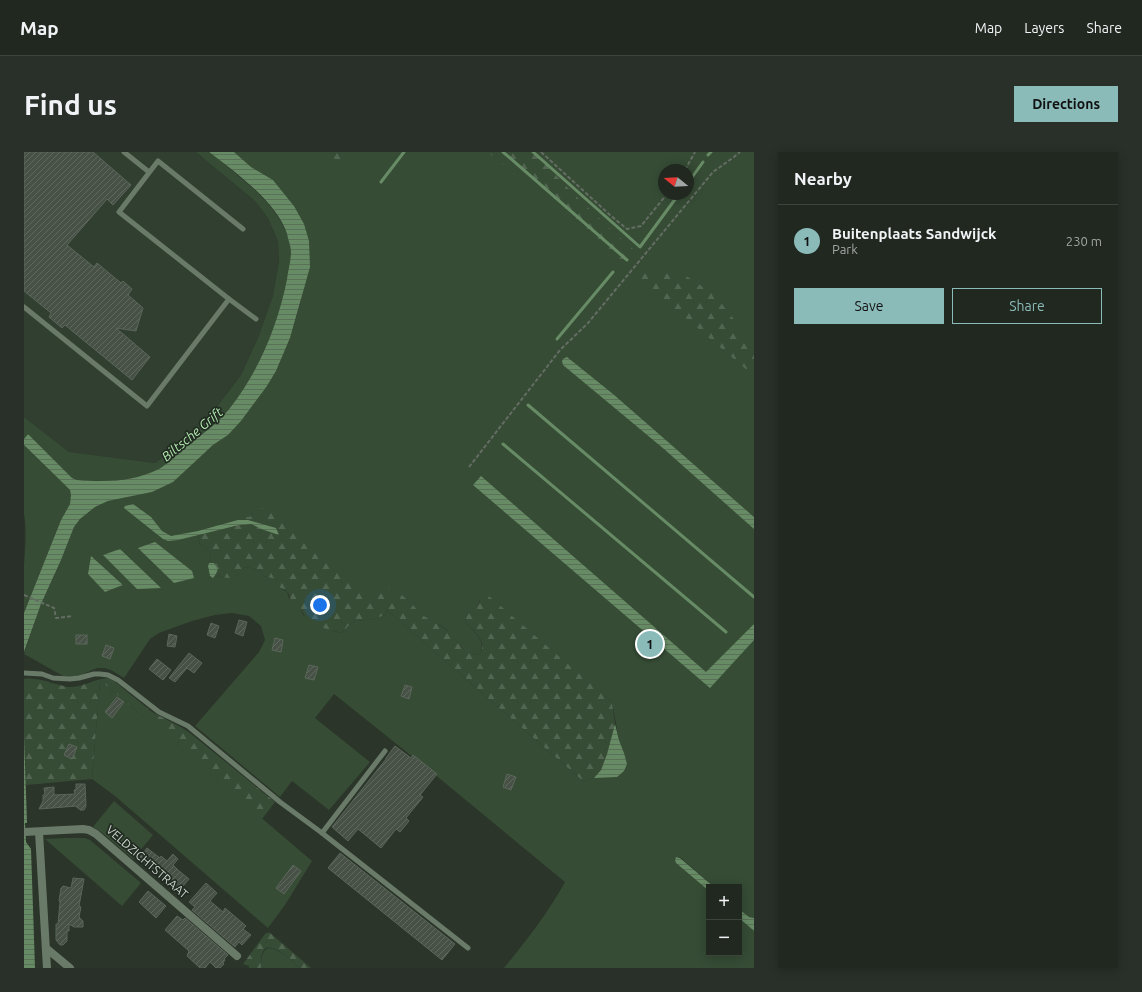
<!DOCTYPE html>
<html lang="en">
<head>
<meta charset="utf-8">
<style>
	body { margin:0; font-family:Ubuntu,sans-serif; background:#283029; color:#f1f3f6 }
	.controls { position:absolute; right:12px; bottom:12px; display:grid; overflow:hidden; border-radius:0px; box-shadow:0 2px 10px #0003 }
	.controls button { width:36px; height:36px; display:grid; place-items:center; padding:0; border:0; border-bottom:1px solid #3d443e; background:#202820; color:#f1f3f6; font:20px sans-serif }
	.compass { position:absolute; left:634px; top:12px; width:36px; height:36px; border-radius:50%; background:#202820; box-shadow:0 2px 10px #0003; rotate:288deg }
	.you { position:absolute; left:296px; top:453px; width:14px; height:14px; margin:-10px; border:3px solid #fff; border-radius:50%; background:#1a73e8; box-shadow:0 0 0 6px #1a73e833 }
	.badge { display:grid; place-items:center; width:26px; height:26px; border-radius:50%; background:#8bbbb9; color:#111; font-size:13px; font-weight:700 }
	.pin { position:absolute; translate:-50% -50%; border:2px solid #fff; box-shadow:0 1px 4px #0006 }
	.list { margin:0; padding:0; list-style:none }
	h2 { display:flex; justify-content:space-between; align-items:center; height:52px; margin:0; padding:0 16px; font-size:17px }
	h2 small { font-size:13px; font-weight:400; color:#a2a6a5 }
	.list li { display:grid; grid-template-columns:26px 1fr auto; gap:12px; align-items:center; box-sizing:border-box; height:72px; padding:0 16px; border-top:1px solid #3d443e }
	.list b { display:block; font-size:15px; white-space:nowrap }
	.list p { margin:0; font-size:13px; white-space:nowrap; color:#a2a6a5 }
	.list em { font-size:13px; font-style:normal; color:#a2a6a5 }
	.actions { display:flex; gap:8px; padding:12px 16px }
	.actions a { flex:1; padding:9px 0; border:1px solid #8bbbb9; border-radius:0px; text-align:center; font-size:14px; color:#8bbbb9 }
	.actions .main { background:#8bbbb9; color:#111 }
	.map { position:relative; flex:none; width:730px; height:816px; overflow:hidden; border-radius:0px }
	header { display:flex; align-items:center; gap:24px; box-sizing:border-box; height:56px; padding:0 20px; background:#202820; border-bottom:1px solid #3d443e }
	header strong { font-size:19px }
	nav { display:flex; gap:22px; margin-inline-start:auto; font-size:14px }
	.intro { display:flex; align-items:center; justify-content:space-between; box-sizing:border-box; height:96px; padding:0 24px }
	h1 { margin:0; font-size:28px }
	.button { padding:10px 18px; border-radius:0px; background:#8bbbb9; color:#111; font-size:14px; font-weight:700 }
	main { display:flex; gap:24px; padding:0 24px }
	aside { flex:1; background:#202820; border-radius:0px; box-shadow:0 2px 10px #0003 }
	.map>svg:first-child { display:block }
</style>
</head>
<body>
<header>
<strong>Map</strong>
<nav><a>Map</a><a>Layers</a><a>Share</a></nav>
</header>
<div class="intro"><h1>Find us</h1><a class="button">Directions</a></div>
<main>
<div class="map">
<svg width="730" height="816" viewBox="0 0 730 816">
	<defs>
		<pattern id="forest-firs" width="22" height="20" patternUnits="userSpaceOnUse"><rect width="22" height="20" fill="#364c35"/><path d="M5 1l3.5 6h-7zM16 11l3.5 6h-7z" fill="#526551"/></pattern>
		<pattern id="water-rules" width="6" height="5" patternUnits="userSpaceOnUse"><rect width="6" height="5" fill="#678b65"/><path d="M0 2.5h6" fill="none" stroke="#597157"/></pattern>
		<pattern id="building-hatch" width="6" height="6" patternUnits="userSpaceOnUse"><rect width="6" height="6" fill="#475146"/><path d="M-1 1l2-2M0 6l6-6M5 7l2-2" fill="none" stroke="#606960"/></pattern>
	</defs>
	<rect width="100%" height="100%" fill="#2b352a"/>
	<path fill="#313f30" d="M0,0H172L231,49L244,66L254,89L255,109L249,144L234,186L217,223L192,256L151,297L131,311L45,300L0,265Z"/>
	<g fill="#364c35" fill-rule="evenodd">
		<path d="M172,0C175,0 181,0 184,0C189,1 211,21 217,26C241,46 260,65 267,96C269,106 264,122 262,132C253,179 227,238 192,271C183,280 171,288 161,295C153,302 145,312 136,317C108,330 82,330 53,328L48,326L4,282L0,287V265L45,300L131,311L151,297L192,256L217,223L234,186L249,144L255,109L254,89L244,66L231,49Z"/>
		<path d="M210,0H730V766L725,765L715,757V735H690L656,705H652L651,708L652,711L685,739V801H715V766L730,779V816H480C502,789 524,761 541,730L415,626L310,542L291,566L346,610L305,658L268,629L256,645L171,574L235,500L241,488L237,474L225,464L208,461L191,463L168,469L135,481L126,487L100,526L87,518L80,516H73L57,523L48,525L39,524L0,502L17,452L37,408L50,375L56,367L71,355L84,349L128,340L172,308L189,293L204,283L217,269L243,234L252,219L266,186L277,148L270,54L249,28L227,15ZM640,18H664V42H640ZM229,361L295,398L348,445L382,447C388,453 394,459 400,464C407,469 415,472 422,477C434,487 437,502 455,503C464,489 449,479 441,469L443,462L453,456L456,447L588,550L595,588L600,601L573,626H570L560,630L363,458L361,463L350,467L332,469L327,471L318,481L312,480L279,463L276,455L265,446L263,440L258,437L251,427L240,424L236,419L224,415L218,416L213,423L198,425L192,422L189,426L186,424L184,414L187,403L181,395L176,393L174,386L178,381L203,374L222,365H225ZM79,403L137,436H113ZM67,405L99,433L86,438L81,440Z"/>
		<path d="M0,293L41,333L46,338L48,343L46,352L37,368L0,461C0,445 0,429 0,413C1,396 3,379 0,362Z"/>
		<path d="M76,528L288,709L261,753L244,776L91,644L68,627Z"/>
		<path d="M90,649L129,683L109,707L77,680L69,675Z"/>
		<path d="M41,686H61L66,688L117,731L98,754L21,687Z"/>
		<path d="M244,796C255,796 268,809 276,816H237C237,809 237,799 244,796Z"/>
	</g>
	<g fill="url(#forest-firs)">
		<path d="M303,0H332L320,15Z"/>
		<path d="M464,0H512C543,38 579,71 616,103L602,119Z"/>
		<path d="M629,117H648L664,125L691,143L712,170L723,190L730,196V224L611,123Z"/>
		<path d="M247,356L348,444L357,432L358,433L377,442L400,464L417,474L428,482L437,495L445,500L451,503H455C465,489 449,479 441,469L443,462C456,454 455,453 458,438L588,550L591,572L583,602L577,618L570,626L560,630L363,458L361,463L350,467L332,469L327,471L318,481C308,479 291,474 283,467C280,464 279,460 276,456C275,454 271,453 269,451C266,448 266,443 263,440C258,434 255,439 251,427L240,424L236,419L224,415L219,416C211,427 205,429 192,422L194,417L190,411H185L187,403L181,395L176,393L174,386L178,381L194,373C204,376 206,372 213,365H225L234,357Z"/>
		<path d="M84,526L90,529L128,560L155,574L166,581L251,650L238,667L76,528L68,627L2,633L0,581V527C9,526 20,528 28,531C33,532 38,534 44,535C57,536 70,527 84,526Z"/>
		<path d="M245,780L287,816H276C270,811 249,790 241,797C236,801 237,811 237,816H225V814L219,812L241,782Z"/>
	</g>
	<g fill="url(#water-rules)">
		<path d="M185,0H210L227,15L249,28L270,54L280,72L285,89L286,115L266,186L252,219L243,234L217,269L204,283L189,293L149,330L128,340L84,349L71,355L56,367L50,375L37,408L17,452L0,500V461L37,368L46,352L47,343L46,338L41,333L0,293V287L4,282L48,326L53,328C83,330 108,330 135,317C144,312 151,303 159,297C175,284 193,273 206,256C235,219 254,173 263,127C264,118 267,109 267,100C267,94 264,88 263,82C253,50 211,20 185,0Z"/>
		<path d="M543,205L589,242L730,365V377L640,297L539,213L538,209L539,207Z"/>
		<path d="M457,324L682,520L730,472V488L686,536L449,333Z"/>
		<path d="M109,352L127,365L138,379L147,384L174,379L214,368H224L252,376L255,383L240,378L227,372L215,373L154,388L144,389L139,387L100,356L101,354Z"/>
		<path d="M131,390L168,419L170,426L150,431L114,396Z"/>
		<path d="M96,397L137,436L113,437L79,403Z"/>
		<path d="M67,404L99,433L86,438L81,440L64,422Z"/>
		<path d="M185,411H190L194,417L192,422L189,426L186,424L184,414Z"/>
		<path d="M591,572L595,588L600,601L603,612L600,619L593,625L570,626L577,618L583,602Z"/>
		<path d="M0,581L3,671H1L2,690L7,697L11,816H0Z"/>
		<path d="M652,705L656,706L690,735H685V739L652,711L651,708Z"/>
		<path d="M715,757L725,765L730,766V779L715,766Z"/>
	</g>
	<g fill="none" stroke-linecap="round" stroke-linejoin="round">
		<g stroke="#678b65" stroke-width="3">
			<path d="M479,0L603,108"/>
			<path d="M509,0L616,95L655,42"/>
			<path d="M684,3L687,0"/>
			<path d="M357,30L380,0"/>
			<path d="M664,31L679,10"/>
			<path d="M533,187L589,120"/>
			<path d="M504,253L730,445"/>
			<path d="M479,292L702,480"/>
		</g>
	</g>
	<g fill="url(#building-hatch)" stroke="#5b665b">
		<path d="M0,0H69L107,33L89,53L83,47L43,93L70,115L73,111L97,131L99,129L108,137L104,143L119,156L112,179L92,176L126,205L108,228L41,173L38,176L25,165L27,161L0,139Z"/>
		<path d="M215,468L223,470L219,484L211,481Z"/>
		<path d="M187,471L195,474L191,486L183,483Z"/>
		<path d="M145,482L153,484L151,495L143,494Z"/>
		<rect x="52" y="483" width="11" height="9"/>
		<path d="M251,486L259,488L257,500L248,498Z"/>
		<path d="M82,493L90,496L86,507L78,504Z"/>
		<path d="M165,501L178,511L170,521L163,516L151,530L145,526Z"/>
		<path d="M133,507L147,518L139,528L125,517Z"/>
		<path d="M285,513L294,515L290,528L281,526Z"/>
		<path d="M381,533L388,535L385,547L377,544Z"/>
		<path d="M93,545L100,550L88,566L81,560Z"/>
		<path d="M45,592L53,595L48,607L40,603Z"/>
		<path d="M371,594L387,606L389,603L413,622L396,643L399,645L382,666L385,669L376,680L372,677L357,696L334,677L324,689L308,675L362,607V606Z"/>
		<path d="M483,622L492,625L487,638L479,635Z"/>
		<path d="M52,632H61L62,654L60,658H56L55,656H53V654L15,657L19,649V643H21L20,636L30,635V643L51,642L50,638H52Z"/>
		<path d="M123,696L136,706L137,704L143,709L149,702L154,707L149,713L154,718L165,727L154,740L120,711L121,709L116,705Z"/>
		<path d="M316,701L431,792L418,808L304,716Z"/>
		<path d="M269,713L277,719L260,742L252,736Z"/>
		<path d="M49,726L60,727L55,754L57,755L55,765L59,769V775H50L45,772V779H43V789L39,793H36L32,788V772H34L36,750V749H35L37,736H38L39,734L47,736Z"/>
		<path d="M182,731L193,741L186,749L199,760L201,756L222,774L219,777L227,783L218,793L215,790L211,795L168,758L171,755L165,750Z"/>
		<path d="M124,739L142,754L132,766L115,750Z"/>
		<path d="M153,764L159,768L161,766L204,803L200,807L201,808L199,811L200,812L196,816H192L186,810L181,816H176L163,804L165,799L141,778Z"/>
	</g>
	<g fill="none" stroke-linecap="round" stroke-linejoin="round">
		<g stroke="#646d63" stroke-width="2" stroke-dasharray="4 2" stroke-linecap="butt">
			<path d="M517,0L586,63L603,77L617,74L643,42"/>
			<path d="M661,18L671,0"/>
			<path d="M445,315L536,198L564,171L689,20L710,5L716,0"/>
			<path d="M0,443L30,456L32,466L49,464"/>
		</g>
		<g stroke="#6a7a69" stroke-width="5">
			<path d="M100,0L125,20"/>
			<path d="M219,77L134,9L95,60L205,147L232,167"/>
			<path d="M0,155L123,254L205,147"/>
			<path d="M0,521L18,522L29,526L46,527L55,526L70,522H76L84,523L94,528L135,560L164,574L256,650L298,681L444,796"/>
			<path d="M298,681L361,599"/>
		</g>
		<g stroke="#6a7a69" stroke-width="8">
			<path d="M0,680L59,677L65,678L72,682L213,804"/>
			<path d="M15,680L23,816"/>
			<path d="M22,796L46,816"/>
		</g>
	</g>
	<g text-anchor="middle" stroke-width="3.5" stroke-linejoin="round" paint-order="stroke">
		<g font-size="12" fill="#d0d6d0" stroke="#212b21">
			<text transform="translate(123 710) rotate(41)" y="4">VELDZICHTSTRAAT</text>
		</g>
		<g font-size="13" font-style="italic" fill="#b4edb1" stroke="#212b21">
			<text transform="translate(168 282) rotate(-40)" y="5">Biltsche Grift</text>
		</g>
	</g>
</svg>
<div class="controls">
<button>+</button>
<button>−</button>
</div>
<svg class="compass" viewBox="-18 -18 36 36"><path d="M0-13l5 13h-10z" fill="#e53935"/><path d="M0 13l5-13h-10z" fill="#a2a6a5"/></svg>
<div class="you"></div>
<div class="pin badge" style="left:626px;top:492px">1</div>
</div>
<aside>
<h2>Nearby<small></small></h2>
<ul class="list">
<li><span class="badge">1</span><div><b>Buitenplaats Sandwijck</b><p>Park</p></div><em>230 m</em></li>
</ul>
<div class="actions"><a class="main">Save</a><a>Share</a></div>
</aside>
</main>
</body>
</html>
